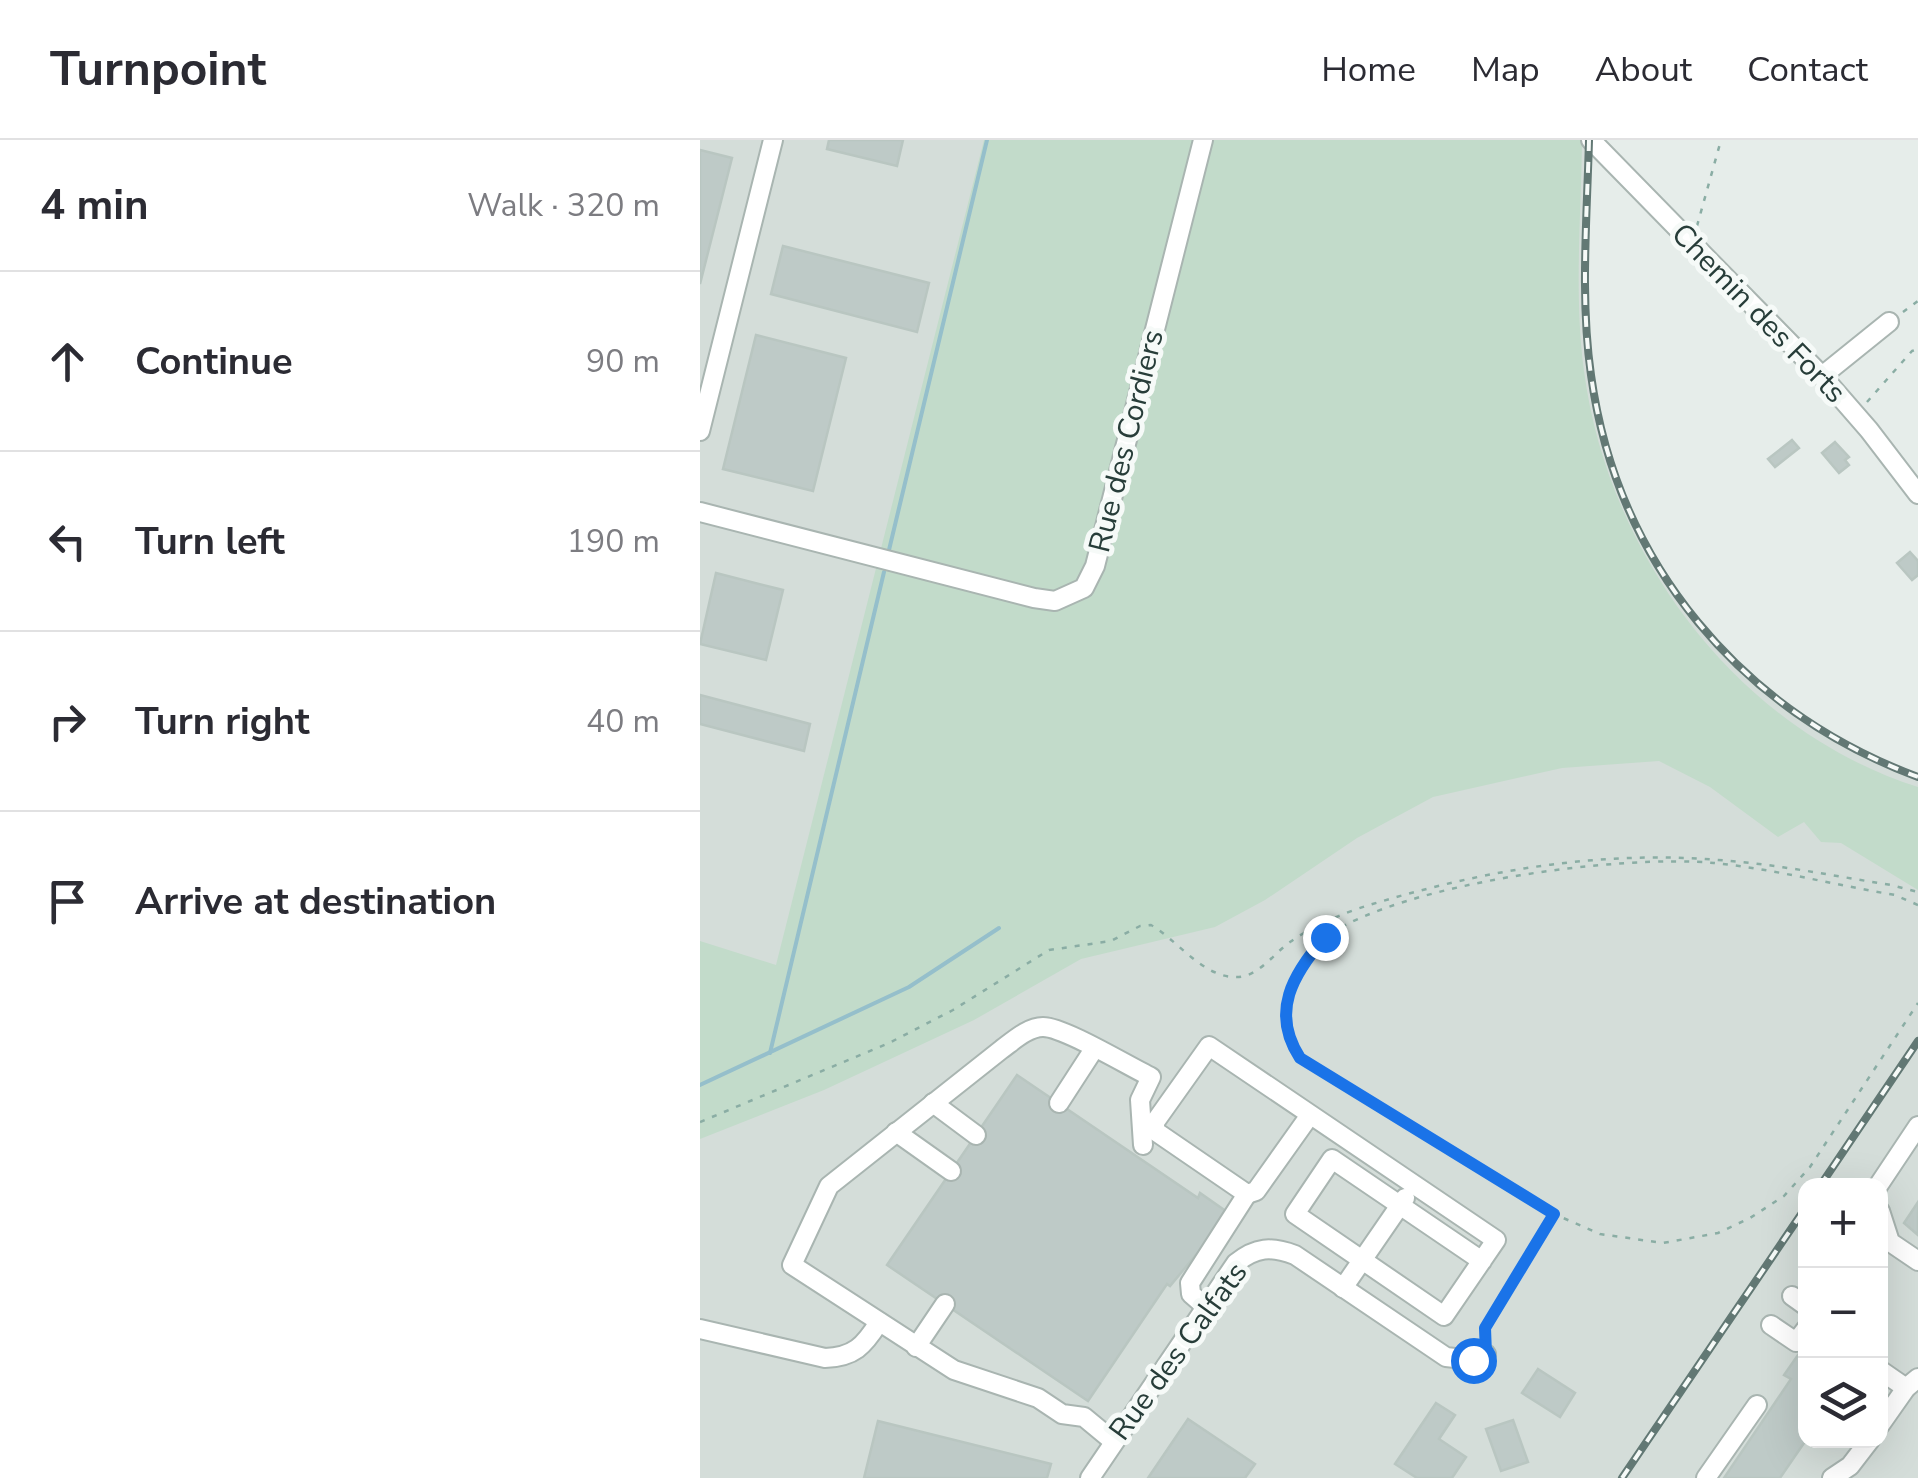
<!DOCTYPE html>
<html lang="en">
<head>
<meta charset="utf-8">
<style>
	body { margin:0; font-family:"Nunito Sans",sans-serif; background:#f7f7f7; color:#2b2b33 }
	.controls { position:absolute; right:30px; bottom:30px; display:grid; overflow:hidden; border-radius:20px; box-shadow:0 10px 40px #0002 }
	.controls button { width:90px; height:90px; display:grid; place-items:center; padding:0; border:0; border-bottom:2px solid #e1e1e2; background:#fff; color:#2b2b33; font:50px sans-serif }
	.stop { position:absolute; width:30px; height:30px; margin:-22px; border:8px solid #1a73e8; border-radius:50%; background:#fff }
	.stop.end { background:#1a73e8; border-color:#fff; box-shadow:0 2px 10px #0008 }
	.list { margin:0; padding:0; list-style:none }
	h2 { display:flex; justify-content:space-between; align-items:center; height:130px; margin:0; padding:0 40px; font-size:42px }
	h2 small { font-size:32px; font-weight:400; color:#7c7c81 }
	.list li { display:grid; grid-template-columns:65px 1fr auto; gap:30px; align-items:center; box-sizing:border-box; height:180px; padding:0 40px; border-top:2px solid #e1e1e2 }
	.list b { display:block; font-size:38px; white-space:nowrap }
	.list em { font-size:32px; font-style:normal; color:#7c7c81 }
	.icon { flex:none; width:55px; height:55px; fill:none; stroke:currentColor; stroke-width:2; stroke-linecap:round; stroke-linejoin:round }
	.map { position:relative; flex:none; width:1218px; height:1338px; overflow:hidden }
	header { display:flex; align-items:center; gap:60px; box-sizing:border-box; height:140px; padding:0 50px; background:#fff; border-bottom:2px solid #e1e1e2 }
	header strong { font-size:48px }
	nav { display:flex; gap:55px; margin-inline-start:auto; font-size:35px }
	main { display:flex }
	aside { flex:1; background:#fff }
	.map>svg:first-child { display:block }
</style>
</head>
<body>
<header>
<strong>Turnpoint</strong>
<nav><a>Home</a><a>Map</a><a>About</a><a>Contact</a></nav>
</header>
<main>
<aside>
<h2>4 min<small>Walk · 320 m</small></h2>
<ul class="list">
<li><svg class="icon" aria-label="ahead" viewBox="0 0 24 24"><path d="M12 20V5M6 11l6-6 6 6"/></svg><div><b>Continue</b></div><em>90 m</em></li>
<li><svg class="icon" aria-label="left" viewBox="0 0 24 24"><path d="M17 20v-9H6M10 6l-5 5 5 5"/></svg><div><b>Turn left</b></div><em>190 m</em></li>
<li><svg class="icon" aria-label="right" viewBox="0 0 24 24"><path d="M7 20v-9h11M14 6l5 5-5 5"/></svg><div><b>Turn right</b></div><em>40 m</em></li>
<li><svg class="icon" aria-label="arrive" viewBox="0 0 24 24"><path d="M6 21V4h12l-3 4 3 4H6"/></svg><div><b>Arrive at destination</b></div></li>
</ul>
</aside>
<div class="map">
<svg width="1218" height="1338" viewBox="0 0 1218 1338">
	<rect width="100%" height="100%" fill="#e6edea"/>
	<path fill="#d4ddd9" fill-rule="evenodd" d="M0,0H889L886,182L891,234L908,314L921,352L948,410L989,472L1048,536L1117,589L1149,608L1218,637V1338H0ZM1106,1046H1180V1300H1106Z"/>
	<path fill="#c2dbca" d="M284,0H880L882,3C881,78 874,156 884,231C908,415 1038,590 1218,647V750L1141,703L1121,702L1104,682L1078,697L1010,647L959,621L862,628L733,657L657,698L565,760L515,787L381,819L274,880L124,950L0,999V801L76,825Z"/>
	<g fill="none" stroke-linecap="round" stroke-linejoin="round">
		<g stroke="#95bfcb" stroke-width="4">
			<path d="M189,410L287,0"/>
			<path d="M70,913L184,432"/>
			<path d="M0,945L209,847L299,788"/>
		</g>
	</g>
	<g fill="#becac7" stroke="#b9c6c1" stroke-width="2.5">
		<path d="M129,0H203L197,26L127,9Z"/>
		<path d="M0,10L32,18L0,144Z"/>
		<path d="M83,106L229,143L217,192L71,154Z"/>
		<path d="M56,195L146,218L113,351L23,329Z"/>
		<path d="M1092,300L1099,308L1075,327L1068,319Z"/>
		<path d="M1135,302L1149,317L1145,320L1149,325L1139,333L1122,313Z"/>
		<path d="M1210,412L1218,421V435L1212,440L1197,423Z"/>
		<path d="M16,433L83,450L66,520L0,504Z"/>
		<path d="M0,555L110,584L104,611L0,584Z"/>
		<path d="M317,935L498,1058L500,1053L530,1074L470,1146L467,1144L388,1261L187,1125Z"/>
		<path d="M1218,1062V1095L1204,1083Z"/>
		<path d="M1098,1215L1106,1220V1300L1080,1338H1024L1091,1239L1084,1235Z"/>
		<path d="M838,1229L875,1253L860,1277L822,1253Z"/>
		<path d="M736,1263L755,1275L739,1299L766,1317L752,1338H717L695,1324Z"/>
		<path d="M488,1279L555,1324L545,1338H448Z"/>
		<path d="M813,1280L828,1322L801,1331L786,1289Z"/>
		<path d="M178,1281L351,1324L347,1338H164Z"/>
	</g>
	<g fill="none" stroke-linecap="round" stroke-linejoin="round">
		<defs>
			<g id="minor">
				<path d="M891,0L1122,236L1169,290L1218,354"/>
				<path d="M1122,236L1189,182"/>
				<path d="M0,291L73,0"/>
				<path d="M0,372L334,458L355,461L384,448L395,426L503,0"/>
				<path d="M233,963L276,995"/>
				<path d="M359,963L394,909"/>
				<path d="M196,992L251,1031"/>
				<path d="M1178,1046L1218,986"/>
				<path d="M547,1054L556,1051L610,975"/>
				<path d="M1180,1071L1190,1102L1218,1121"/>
				<path d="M643,1148L705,1058"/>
				<path d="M1092,1156L1106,1166"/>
				<path d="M506,1167L491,1154L490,1143L547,1054L455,991V982L509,906L796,1100L744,1176L595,1074L632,1019L782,1121"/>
				<path d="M1071,1185L1096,1202L1106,1189"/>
				<path d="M0,1189L125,1218C154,1217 164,1206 179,1182"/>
				<path d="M216,1207L245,1164"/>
				<path d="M1180,1230L1206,1248"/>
				<path d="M1180,1285L1206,1248L1218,1238"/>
				<path d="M413,1301L384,1277L362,1274L338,1258L254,1230L92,1125L129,1046L302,909C313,901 328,887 343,887C364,887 428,926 451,937L440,960L443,1005"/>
				<path d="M390,1338L536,1123C556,1107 571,1106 595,1115L746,1217L773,1220L786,1214"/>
				<path d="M1006,1338L1057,1265"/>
				<path d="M1132,1338L1150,1326L1170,1300"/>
			</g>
		</defs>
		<use href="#minor" stroke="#a9b5b1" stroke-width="22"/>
		<g stroke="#8aada4" stroke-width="2.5" stroke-dasharray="5 8" stroke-linecap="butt">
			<path d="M997,86L1021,0"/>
			<path d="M1203,172L1218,161"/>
			<path d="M1167,262L1212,211L1218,209"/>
			<path d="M1218,765L1195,755C1135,745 1074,729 1014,723C920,714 704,743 627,796C610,808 599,827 593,846C579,884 585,907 618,931L854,1074L900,1094L963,1103L1018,1093L1050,1078L1084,1056L1110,1027L1218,863"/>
			<path d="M0,982L189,903L253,870L349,810L411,801L440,786L451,785C477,800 502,836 534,837C557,839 573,814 590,802C611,787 641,774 666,766C780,731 898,710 1018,720C1076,724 1134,736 1191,745L1218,752"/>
			<path d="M785,1197V1188L854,1075"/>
		</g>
		<use href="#minor" stroke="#fff" stroke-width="18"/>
		<defs>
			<g id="rail">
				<path d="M889,0C887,78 880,158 891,235C917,424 1041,571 1218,637"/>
				<path d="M1120,1046L1218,901"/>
				<path d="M922,1338L1106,1067"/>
			</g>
		</defs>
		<use href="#rail" stroke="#627874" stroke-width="8"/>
		<use href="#rail" stroke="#f6faf8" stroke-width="4" stroke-dasharray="11" stroke-linecap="butt"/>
	</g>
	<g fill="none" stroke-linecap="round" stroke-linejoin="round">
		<path stroke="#1a73e8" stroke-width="12" d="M625,797C593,834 570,872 600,918L854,1074L785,1188L786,1214L773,1220"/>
	</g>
	<g text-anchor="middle" stroke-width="10" stroke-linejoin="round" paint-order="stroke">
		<g font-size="30" fill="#273d39" stroke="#f6faf8">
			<text transform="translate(1059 173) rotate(46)" y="10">Chemin des Forts</text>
			<text transform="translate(426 301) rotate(-76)" y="10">Rue des Cordiers</text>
			<text transform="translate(478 1211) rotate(-54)" y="10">Rue des Calfats</text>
		</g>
	</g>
</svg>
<div class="controls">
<button>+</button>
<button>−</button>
<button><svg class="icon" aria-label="layers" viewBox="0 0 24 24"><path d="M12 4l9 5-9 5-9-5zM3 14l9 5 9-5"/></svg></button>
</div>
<div class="stop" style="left:773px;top:1220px"></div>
<div class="stop end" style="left:625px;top:797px"></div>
</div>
</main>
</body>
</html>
